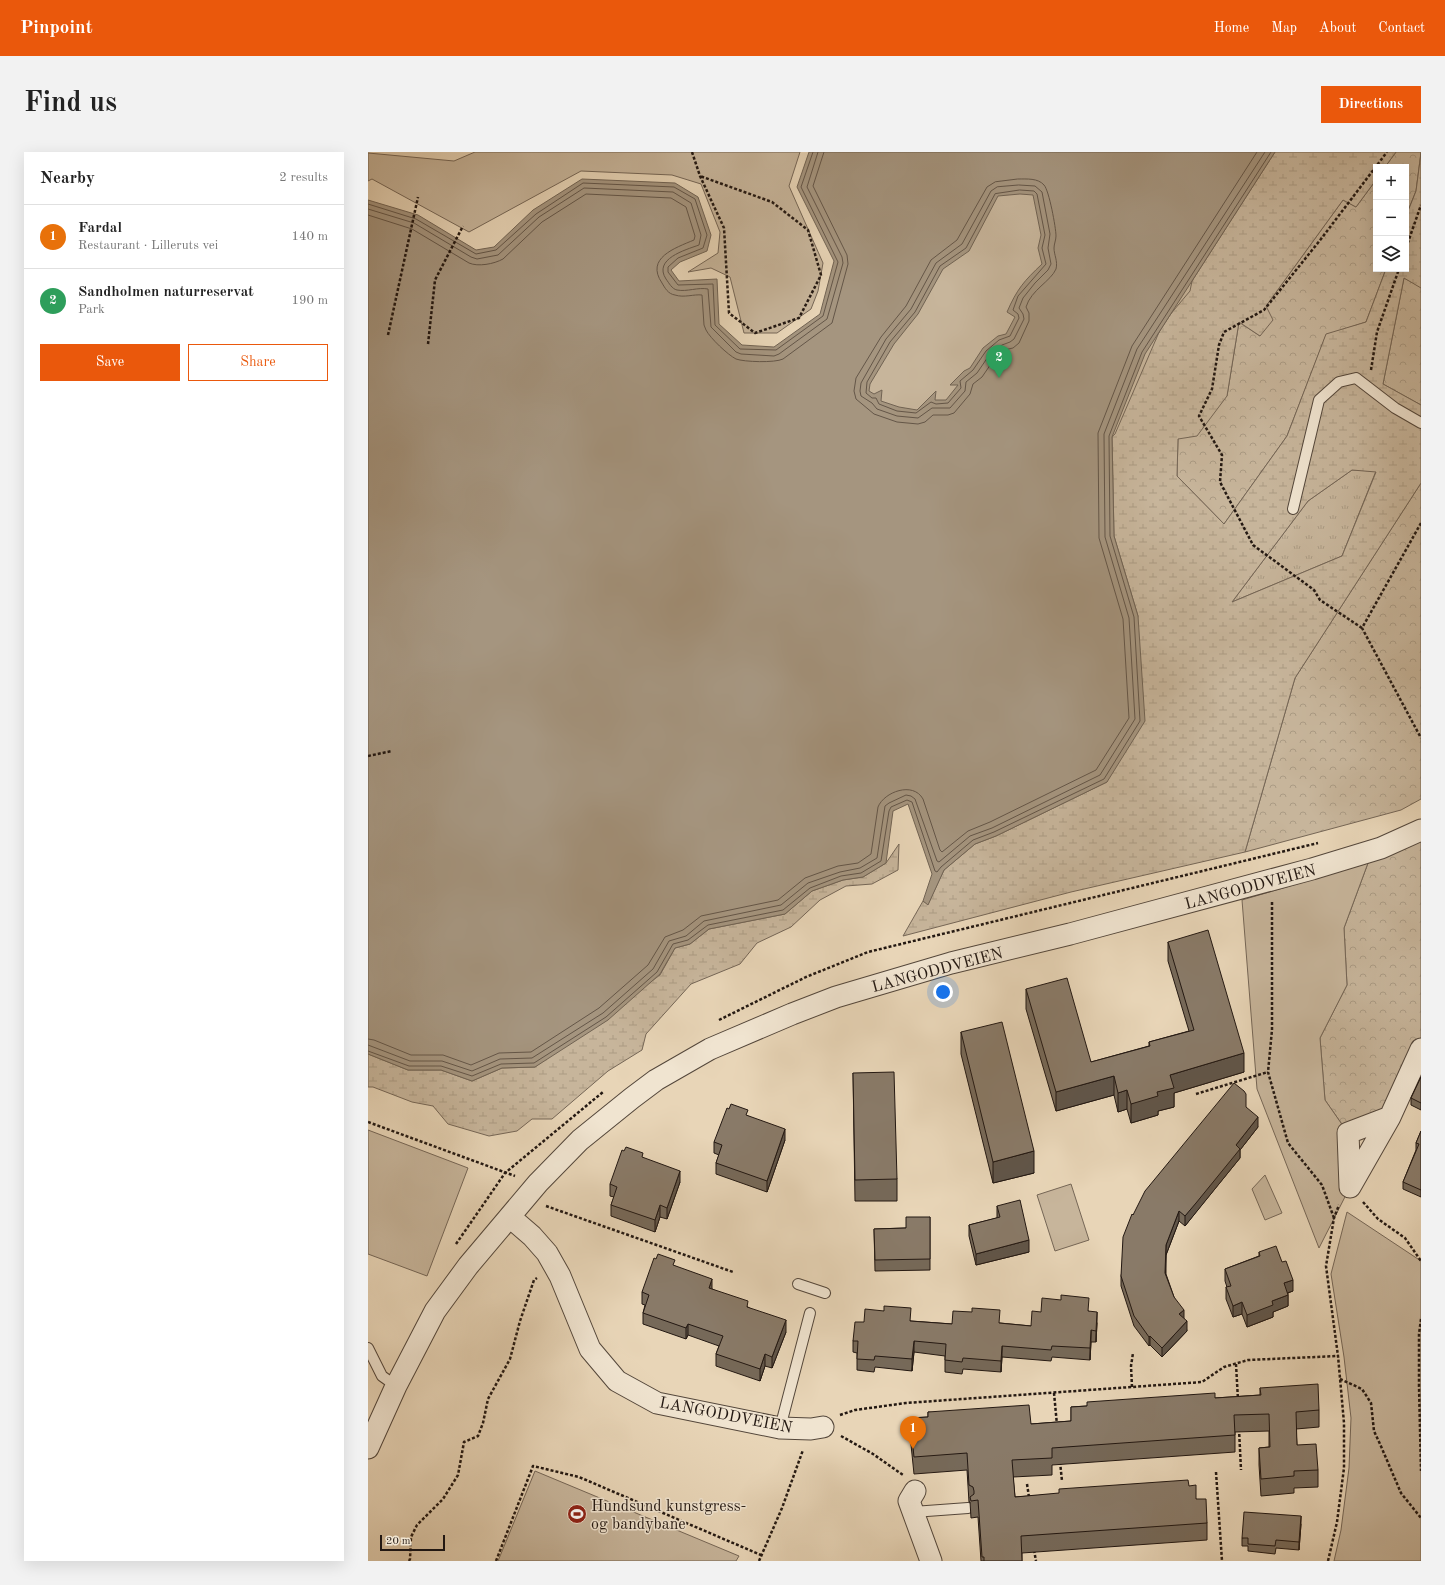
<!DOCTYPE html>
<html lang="en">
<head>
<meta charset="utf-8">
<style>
	body { margin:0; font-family:"Old Standard TT",serif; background:#f2f2f2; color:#222 }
	.controls { position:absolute; right:12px; top:12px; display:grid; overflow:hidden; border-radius:0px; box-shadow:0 4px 16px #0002 }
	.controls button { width:36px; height:36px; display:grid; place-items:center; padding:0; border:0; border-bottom:1px solid #e0e0e0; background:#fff; color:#222; font:20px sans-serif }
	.scale { position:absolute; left:12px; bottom:10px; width:65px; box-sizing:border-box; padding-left:4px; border:2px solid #231812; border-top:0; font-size:11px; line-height:14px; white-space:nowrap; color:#231812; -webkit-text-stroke:3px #f0e4d0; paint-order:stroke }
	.you { position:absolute; left:575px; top:840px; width:14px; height:14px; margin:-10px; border:3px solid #fff; border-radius:50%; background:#1a73e8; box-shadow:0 0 0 6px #1a73e833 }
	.badge { display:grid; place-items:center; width:26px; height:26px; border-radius:50%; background:#ea580c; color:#fff; font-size:13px; font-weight:700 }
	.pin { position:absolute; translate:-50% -33px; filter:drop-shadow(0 1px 2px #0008) }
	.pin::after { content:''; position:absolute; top:21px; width:14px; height:12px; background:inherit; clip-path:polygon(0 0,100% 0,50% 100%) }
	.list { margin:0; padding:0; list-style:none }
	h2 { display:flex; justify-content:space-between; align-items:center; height:52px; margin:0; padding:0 16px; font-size:17px }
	h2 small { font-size:13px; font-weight:400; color:#767676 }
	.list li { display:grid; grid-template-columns:26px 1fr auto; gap:12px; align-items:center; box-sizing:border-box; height:64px; padding:0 16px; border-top:1px solid #e0e0e0 }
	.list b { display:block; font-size:15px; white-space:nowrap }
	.list p { margin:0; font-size:13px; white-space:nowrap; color:#767676 }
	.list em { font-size:13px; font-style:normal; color:#767676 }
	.actions { display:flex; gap:8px; padding:12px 16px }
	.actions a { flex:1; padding:9px 0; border:1px solid #ea580c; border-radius:0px; text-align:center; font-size:14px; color:#ea580c }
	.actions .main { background:#ea580c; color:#fff }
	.icon { flex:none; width:22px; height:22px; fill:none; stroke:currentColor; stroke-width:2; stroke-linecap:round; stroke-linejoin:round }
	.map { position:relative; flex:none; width:1053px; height:1409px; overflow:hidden; border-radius:0px }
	header { display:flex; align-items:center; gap:24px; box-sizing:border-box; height:56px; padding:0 20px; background:#ea580c; color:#fff }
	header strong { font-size:19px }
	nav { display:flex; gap:22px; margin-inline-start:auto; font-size:14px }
	.intro { display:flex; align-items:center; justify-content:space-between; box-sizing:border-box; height:96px; padding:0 24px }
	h1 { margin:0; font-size:28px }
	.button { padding:10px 18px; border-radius:0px; background:#ea580c; color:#fff; font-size:14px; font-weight:700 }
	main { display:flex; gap:24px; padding:0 24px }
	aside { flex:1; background:#fff; border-radius:0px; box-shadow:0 4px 16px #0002 }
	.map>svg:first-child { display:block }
</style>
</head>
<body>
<header>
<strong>Pinpoint</strong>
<nav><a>Home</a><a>Map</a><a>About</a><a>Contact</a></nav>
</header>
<div class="intro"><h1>Find us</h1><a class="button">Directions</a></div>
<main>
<aside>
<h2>Nearby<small>2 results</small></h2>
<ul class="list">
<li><span class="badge" style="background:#e8710a">1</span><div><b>Fardal</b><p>Restaurant · Lilleruts vei</p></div><em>140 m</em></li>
<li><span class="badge" style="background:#2e9e5b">2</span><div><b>Sandholmen naturreservat</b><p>Park</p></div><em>190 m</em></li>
</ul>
<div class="actions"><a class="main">Save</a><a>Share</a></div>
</aside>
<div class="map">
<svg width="1053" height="1409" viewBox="0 0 1053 1409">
	<defs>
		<pattern id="grass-tufts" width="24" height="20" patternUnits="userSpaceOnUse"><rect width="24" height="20" fill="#c7b59b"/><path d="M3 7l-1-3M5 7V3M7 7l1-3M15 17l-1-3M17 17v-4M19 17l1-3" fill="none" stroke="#ab9b84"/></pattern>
		<pattern id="forest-crowns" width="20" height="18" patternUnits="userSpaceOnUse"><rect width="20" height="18" fill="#c7b59b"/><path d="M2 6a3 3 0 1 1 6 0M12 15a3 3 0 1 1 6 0" fill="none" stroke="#ab9b84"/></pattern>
		<pattern id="wetland-marsh" width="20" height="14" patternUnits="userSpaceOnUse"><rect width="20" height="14" fill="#c7b59b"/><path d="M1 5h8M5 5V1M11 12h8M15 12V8" fill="none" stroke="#ab9b84"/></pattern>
	</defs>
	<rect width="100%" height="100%" fill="#e8d5b7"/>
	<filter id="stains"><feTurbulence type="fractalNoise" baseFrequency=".005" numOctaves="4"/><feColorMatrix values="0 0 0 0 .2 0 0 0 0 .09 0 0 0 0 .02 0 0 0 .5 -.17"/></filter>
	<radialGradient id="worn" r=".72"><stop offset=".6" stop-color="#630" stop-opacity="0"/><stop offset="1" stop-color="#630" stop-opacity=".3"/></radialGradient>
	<path fill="url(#grass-tufts)" stroke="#756656" d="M984,318L1008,319L974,404L864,450L940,349Z"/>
	<g fill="url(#forest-crowns)" stroke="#756656">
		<path d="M1028,0H1053L1048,39L1038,64V15H1017Z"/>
		<path d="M1008,28V117H1018L998,170L958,183L919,284L856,372L809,324L810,287L859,244L871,170L892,184L898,154L975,48L988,55Z"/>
		<path d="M1036,126L1053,135V253L1015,232Z"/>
		<path d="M1053,331V647L1033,658L877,700L927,526Z"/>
		<path d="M1053,689V897L1022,965L980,981L957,948L952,886L979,833L976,776L1000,711Z"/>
	</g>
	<g fill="url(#wetland-marsh)" stroke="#756656" fill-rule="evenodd">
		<path d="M907,0H1028L1017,15H1008V28L988,55L975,48L898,154L905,168L892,184L871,170L859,244L829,284L810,287L809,324L856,372L919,284L958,182L998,170L1018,117H1038V64L1048,39L1053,1V136L1036,126L1015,232L1053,253V331L927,526L877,700L703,740L535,784L555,749L560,752L576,718L607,692L628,684L739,630L770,464L746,384L744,285L777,202ZM984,318L1008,320L974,404L864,450L940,349Z"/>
		<path d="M531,692L530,718L504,732L478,734L452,748L423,775L389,791L372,812L323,832L278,882L274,898L240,919L184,967H164L149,979L121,984L80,972L65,954L44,950L5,935H0V902L40,918H73L104,929L134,916L167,915L292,823L307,796L322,792L341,777L417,762L444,739L475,728L495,725L518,711Z"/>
	</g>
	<g fill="#c7b59b" stroke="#756656">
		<path d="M107,0H432L421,34L455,111L450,139L443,157L409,181H376L362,125L343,116L320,120L350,101L352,80L333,32L304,23L213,19L101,80L4,27L0,29V1L86,9Z"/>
		<path d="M637,0L829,104L822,139L795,171L747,282L719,307L405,359Z"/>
		<path d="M1000,711L976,776L979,833L952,886L957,948L980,981L982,1035L951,1096L889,937L874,748Z"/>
		<path d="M0,978L100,1016L59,1124L0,1102Z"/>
		<path d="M897,1023L914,1061L897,1068L884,1037Z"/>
		<path d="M703,1032L721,1088L687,1099L669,1043Z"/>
		<path d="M979,1060L1053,1109V1409H966L973,1378L981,1316L983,1266L976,1205L963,1122Z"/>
		<path d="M167,1319L371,1404L368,1409H130Z"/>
	</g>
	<path fill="#a5957f" stroke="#716353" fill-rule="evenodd" d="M441,0H907L777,202L744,285L746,384L770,464L777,569L739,630L628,684L607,692L576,718L560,753L555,749L564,722L540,652L525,659L518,711L495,725L475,728L444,739L417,762L341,777L322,792L307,796L292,822L240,868L167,915L134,916L104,929L73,918H40L0,902V48L50,63L108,98L126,95L165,58L214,27L307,31L330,45L343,83L339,99L312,110L303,118L311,129L349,127L351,172L374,193L406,195L452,162L466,109L429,35ZM652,42L665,43L673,83L670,96L674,112C656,129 649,137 639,160L647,165L638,182L630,184L615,196L602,216L596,219L582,233H590L578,248H567L568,239L549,258L531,255L513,249L514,238L506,242L501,239L502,232L526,192L550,162L575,117L601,99L630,44Z"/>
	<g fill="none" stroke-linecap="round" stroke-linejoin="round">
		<g stroke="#645648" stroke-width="1">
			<path d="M650,27C659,27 670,26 676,33C681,38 688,76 688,84C688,88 686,92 686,96C686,103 690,109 688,117C683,129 663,138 658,155L661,161V169L651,191L645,196L636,198L627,206L614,225L605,232L602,242L586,261L580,263H565L557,270L550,272L529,270L506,262L488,247L486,239L488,226L513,185L538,154L563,108L589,88L619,35L627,30Z"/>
			<path d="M651,33L667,34L674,40L682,82L680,96L683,112L680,118L667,131L655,146L651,156L655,162L656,167L646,187L642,190L634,193L622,202L609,221L598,230L597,239L582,256H564L550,266L529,264L509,257L504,251L493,244L492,239L493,231L518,187L543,157L568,111L594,92L623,39L629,35Z"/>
			<path d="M652,38L666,39L669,42L677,83L674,96L678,112L650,144L645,158L650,162L651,166L642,184L631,188L618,199L605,218L592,229L593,236L580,251L568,252L563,250L548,261L529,259L511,252L508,246H504L498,241L499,230L522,190L547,160L572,114L598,96L627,42Z"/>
			<path d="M0,52L48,67L108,102L128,98L168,62L215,31L306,35L327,47L339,83L335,96L310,106L300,115V120L310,133L345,132L347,173L372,197L408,198L455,164L470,110L433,35L445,0"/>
			<path d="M0,57L46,71L103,105L109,107L130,103L171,65L216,36L305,40L323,51L333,83L331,93C317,98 285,107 298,127C301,131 304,137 309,138C319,140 330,135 340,137L343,175L368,200L373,202L406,204L411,202L459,167L475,111L474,105L439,35L450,0"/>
			<path d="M0,63L44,77L101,111C110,115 126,112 135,107L174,70L218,42L303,46L318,55L327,84L326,88C307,96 277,106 294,131C297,136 300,142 307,143C316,146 326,142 334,143L336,173L338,178C342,186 360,203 368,207C376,210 407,211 415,207L464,171L480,112L479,103L445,34L456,0"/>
			<path d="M0,887L6,888L43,903H75L103,913L131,901L163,900L231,856L280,813L297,785L315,778L333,764L410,748L437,726L470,714L490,711L503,702L510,655C516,640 545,629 555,647L572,698L574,700L600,679L622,670L728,618L761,566L755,467L731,386L730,281L764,194L889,0"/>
			<path d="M0,893L42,909H74L104,919L132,907L164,906L235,861L285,817L301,789L318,784L336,769L413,753L440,731L472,720L492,716L509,706L517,654L521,651L538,643L543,644L547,647L569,709L571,710L602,684L624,676L732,623L767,567L761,466L737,385L736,282L769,197L897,0"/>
			<path d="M0,899L41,914H73L104,924L133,912L166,911L238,865L289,820L305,792L320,788L340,773L415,758L442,736L473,724L493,721L513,709L521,659L523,655L539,648L544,650L567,719L569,720L573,715L605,688L626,680L736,627L772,569L766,465L742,384L741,284L774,200L903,0"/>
		</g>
		<defs>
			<g id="lane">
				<path d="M925,357L951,248L971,230L988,226L1027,256L1053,271"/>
				<path d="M430,1132L457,1141"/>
				<path d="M0,1196L14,1224L28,1234"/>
				<path d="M412,1276L442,1161"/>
				<path d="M545,1360L600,1356"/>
			</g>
			<g id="street">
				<path d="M1022,965L980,981L982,1035L1022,965L1053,897"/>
				<path d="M142,1065L164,1084L179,1101L192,1124L222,1197L249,1229L289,1251L412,1276L443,1277L455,1275"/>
				<path d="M0,1296L28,1234L67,1159L100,1114L170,1031L212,988L264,946L288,928L342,897L424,862L468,845L583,811L702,782L944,717L1013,696L1053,678"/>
				<path d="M547,1339L541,1349L563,1409"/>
			</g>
		</defs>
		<use href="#lane" stroke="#54473b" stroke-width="12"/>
		<use href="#street" stroke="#54473b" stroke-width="23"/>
		<g stroke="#231812" stroke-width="2.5" stroke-dasharray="3 2" stroke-linecap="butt">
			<path d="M324,0L332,24L356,76L361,161L387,181L431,166L453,123L440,78L404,50L332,24"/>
			<path d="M1038,96L1053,53"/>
			<path d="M20,183L50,45"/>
			<path d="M60,192L67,128L95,74"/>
			<path d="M1003,218L1009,180L1031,117"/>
			<path d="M1053,371L994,476L1053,586"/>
			<path d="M994,476L952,448L946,438L885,393L852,330L854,303L831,264L844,237L851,193L856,180L896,158L953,87L1019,0"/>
			<path d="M0,604L24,599"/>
			<path d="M904,750V878L900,920L920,991L954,1033L966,1066"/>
			<path d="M351,868L438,825L500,800L950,691"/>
			<path d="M828,942L900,920"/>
			<path d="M0,970L147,1024"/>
			<path d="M995,1050L1010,1067L1037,1086L1053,1109"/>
			<path d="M178,1054L365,1120"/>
			<path d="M88,1092L137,1021L235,940"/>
			<path d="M1053,1167L1051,1182V1234L1053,1319"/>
			<path d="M868,1212L870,1248"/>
			<path d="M972,1227L994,1237L1003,1251L1006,1279L1012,1292L1033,1341L1053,1366"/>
			<path d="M764,1235L763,1214L765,1201"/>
			<path d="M686,1241L689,1273"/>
			<path d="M472,1263L487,1258L538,1251L834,1230L856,1215L880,1208L970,1204"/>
			<path d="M871,1277L873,1318"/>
			<path d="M473,1284L505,1302L535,1323"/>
			<path d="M692,1310L694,1329"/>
			<path d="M848,1320L854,1409"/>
			<path d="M659,1332L661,1345"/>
			<path d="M666,1398L668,1409"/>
			<path d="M41,1409L42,1407L43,1385L49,1373L75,1347L90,1323L96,1290L110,1284L115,1271L120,1247L142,1207L152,1169L166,1128L169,1126"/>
			<path d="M128,1409L165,1314L211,1325L393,1403"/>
			<path d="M391,1409L414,1356L435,1298"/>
			<path d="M960,1409L969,1370L976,1316V1271L970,1204L958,1114L966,1066L971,1053"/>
		</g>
		<use href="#lane" stroke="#f0e4d0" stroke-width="10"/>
		<use href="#street" stroke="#f0e4d0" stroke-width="21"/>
	</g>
	<g fill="#766959" stroke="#231812">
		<path d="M800,790L876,920L806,941V955L790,959V963L763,971L759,957L750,960L746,943L688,959L658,857V837L723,910L781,894V890L821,879L800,809Z"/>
		<path d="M593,880L666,1021L625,1031L593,902Z"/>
		<path d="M485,921L529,1027V1049H487Z"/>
		<path d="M1053,925V958L1043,953V946Z"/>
		<path d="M878,955L890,975L872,998V1006L828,1060L817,1074L811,1069L798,1103V1122L806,1145L816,1167L819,1179L794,1205L782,1193L781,1194L766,1174L753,1134V1124L765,1063Z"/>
		<path d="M380,964L417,988L399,1040L348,1022V1011L351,1003L346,1001V990Z"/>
		<path d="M1053,979V1045L1035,1037V1030L1048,998V991Z"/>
		<path d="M275,1006L312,1030L299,1067L292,1065L287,1080L243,1064V1053L246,1045L242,1044V1032Z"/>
		<path d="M629,1054L661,1100L608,1113L601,1084V1073L629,1066Z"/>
		<path d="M562,1065V1118L507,1119L506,1077L538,1076Z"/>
		<path d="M891,1100L925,1139L920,1141V1154L905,1160V1165L879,1175L874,1162L865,1165L858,1147V1135H859L857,1129V1117L891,1104Z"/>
		<path d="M307,1114L344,1137L380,1155L418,1180L404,1216L397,1214L392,1229L348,1214V1202L351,1194L320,1183L318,1187L275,1172V1161L277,1153L274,1152V1140Z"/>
		<path d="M516,1159L543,1169L584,1172L632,1171L663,1174L673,1160L721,1159L729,1171L728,1190H723L722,1208L684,1205L683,1209L634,1205L633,1220L595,1217L594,1222L577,1220V1204L546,1200L544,1219L507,1215L506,1220L489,1218V1201L485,1200V1189L496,1170Z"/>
		<path d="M892,1236L951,1258V1275L928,1277L929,1293L950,1318V1335L926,1336V1341L893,1344L891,1313V1296L901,1295V1279L867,1280V1300L684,1313V1323L645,1325L647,1345L821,1334L828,1347L839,1371V1388L654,1401V1409H613L610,1365L603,1366L602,1350H601L599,1318L546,1322L542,1283V1266L560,1265V1260L663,1272L703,1269V1255L847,1246L892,1243Z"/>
		<path d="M933,1372L931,1398L908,1396L907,1402L880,1399V1394H874V1386Z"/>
	</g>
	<g fill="#605549" stroke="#231812">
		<path d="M876,901V920L806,941V955L790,959V963L763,971V952L789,940L802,923Z"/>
		<path d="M746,924V943L688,959V940Z"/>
		<path d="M759,938V957L750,960V941Z"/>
		<path d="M890,965V975L872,998V1006L817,1074V1064L868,993Z"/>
		<path d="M417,977V988L399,1040V1029Z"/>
		<path d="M666,999V1021L625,1031V1010Z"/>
		<path d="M312,1019V1030L299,1067V1056Z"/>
		<path d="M292,1053V1065L287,1080V1068Z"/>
		<path d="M811,1059V1069L798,1103L797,1130L798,1093Z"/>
		<path d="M661,1088V1100L608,1113V1102Z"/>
		<path d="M344,1127V1139L341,1136Z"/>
		<path d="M925,1128V1139L916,1142V1131Z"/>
		<path d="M920,1143V1154L905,1160V1165L879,1175V1163L904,1149Z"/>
		<path d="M874,1150V1162L865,1165V1154Z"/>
		<path d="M816,1158V1168L811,1162Z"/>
		<path d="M729,1160V1171L728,1190V1179Z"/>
		<path d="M418,1168V1180L404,1216V1205Z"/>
		<path d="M819,1169V1179L794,1205V1196Z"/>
		<path d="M320,1172V1183L318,1187V1176Z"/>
		<path d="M723,1178V1190L722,1208V1196Z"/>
		<path d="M782,1184V1193L781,1194V1185Z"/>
		<path d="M546,1189V1200L544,1219V1207Z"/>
		<path d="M634,1194V1205L633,1220V1209Z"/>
		<path d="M397,1202V1214L392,1229V1217Z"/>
		<path d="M933,1364V1372L931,1398V1390Z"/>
	</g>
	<g fill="#897a68" stroke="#231812">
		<path d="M840,778L876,901L802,923L806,936L789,940L790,944L763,952L759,938L750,941L746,924L688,940L658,837L699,826L723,910L782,894L781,890L826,878L800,790Z"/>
		<path d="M634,870L666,999L625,1010L593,880Z"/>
		<path d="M526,920L529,1027L487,1028L485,921Z"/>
		<path d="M1053,925V951L1043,946Z"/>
		<path d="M866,931L876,939L878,942V955L890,965L868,993L872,997L828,1051L817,1064L811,1059L798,1093L797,1121L806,1145L816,1158L811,1162L819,1169L794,1196L782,1184L781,1185L766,1164L753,1124L755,1085L764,1062L765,1063L777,1039Z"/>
		<path d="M363,952L380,958L378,963L417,977L399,1029L348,1011L354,993L346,990L359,956L361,957Z"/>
		<path d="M1053,979V1038L1035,1030L1051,992L1048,991Z"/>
		<path d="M258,995L275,1001L274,1005L312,1019L299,1056L292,1053L287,1068L243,1053L249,1035L242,1032L254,998L256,999Z"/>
		<path d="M652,1048L661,1088L608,1102L601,1073L632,1065L629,1054Z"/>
		<path d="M538,1065H562V1107L507,1108L506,1077L538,1076Z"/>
		<path d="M908,1094L914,1110L918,1109L925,1128L916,1131L920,1143L904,1149L905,1153L879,1163L874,1150L865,1154L858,1135L863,1134L857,1117L892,1104L891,1100Z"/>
		<path d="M290,1102L307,1108L305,1113L344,1127L341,1136L380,1149L379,1155L418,1168L404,1205L397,1202L392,1217L348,1202L355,1184L320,1172L318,1176L275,1161L281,1143L274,1140L286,1106L288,1107Z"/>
		<path d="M693,1143L721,1146L720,1159L729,1160L728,1179L723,1178L722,1196L684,1194L683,1198L634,1194L633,1209L595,1206L594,1210L577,1208L578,1192L546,1189L544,1207L507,1204L506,1208L489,1207L490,1189H485L487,1170H496L497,1157L516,1159V1154L543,1156L542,1169L584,1172L585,1159L604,1160V1156L632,1158L631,1171L663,1174L664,1159L673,1160L674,1146L693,1148Z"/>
		<path d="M950,1232L951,1258L928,1260L929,1293L948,1292L950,1318L926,1319V1324L893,1327L891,1296L902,1295L901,1262L866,1263L867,1283L684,1296V1306L644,1308L647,1345L691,1341V1337L820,1328L821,1334L828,1333V1347H838L839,1371L653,1384L654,1409H616V1405H614L610,1348L603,1349L602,1345L606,1342V1339L605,1335L601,1333L599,1301L546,1305L542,1266L560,1265V1260L661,1253L663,1272L703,1269V1255L719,1254V1250L847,1241V1246L893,1243L892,1236Z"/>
		<path d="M876,1360L933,1364L931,1390L908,1388L907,1394L880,1392V1386H874Z"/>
	</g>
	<defs>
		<symbol id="stadium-disc" viewBox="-11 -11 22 22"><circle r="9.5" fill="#8f2418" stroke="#f0e4d0"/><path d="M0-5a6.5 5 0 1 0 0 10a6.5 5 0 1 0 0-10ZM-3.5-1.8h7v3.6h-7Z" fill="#fff"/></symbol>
	</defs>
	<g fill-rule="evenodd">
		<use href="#stadium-disc" x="198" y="1351" width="22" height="22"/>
	</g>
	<g text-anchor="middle" stroke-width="3" stroke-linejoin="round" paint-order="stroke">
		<g font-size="16" fill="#231812" stroke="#f0e4d0">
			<text transform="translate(882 734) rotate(-15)" y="6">LANGODDVEIEN</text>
			<text transform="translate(569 817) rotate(-15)" y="6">LANGODDVEIEN</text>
			<text transform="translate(358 1262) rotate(11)" y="6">LANGODDVEIEN</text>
		</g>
		<g font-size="16" fill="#231812" stroke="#f0e4d0" text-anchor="start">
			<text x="223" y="1359">Hundsund kunstgress-<tspan x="223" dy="18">og bandybane</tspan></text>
		</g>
	</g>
	<rect width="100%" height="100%" filter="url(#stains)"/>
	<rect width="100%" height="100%" fill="url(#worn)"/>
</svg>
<div class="controls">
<button>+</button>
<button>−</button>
<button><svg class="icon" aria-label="layers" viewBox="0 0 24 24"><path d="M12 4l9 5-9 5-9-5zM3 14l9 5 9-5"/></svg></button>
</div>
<div class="scale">20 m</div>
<div class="you"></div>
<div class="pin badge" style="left:545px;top:1297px;background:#e8710a">1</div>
<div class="pin badge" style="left:631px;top:226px;background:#2e9e5b">2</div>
</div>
</main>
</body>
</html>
